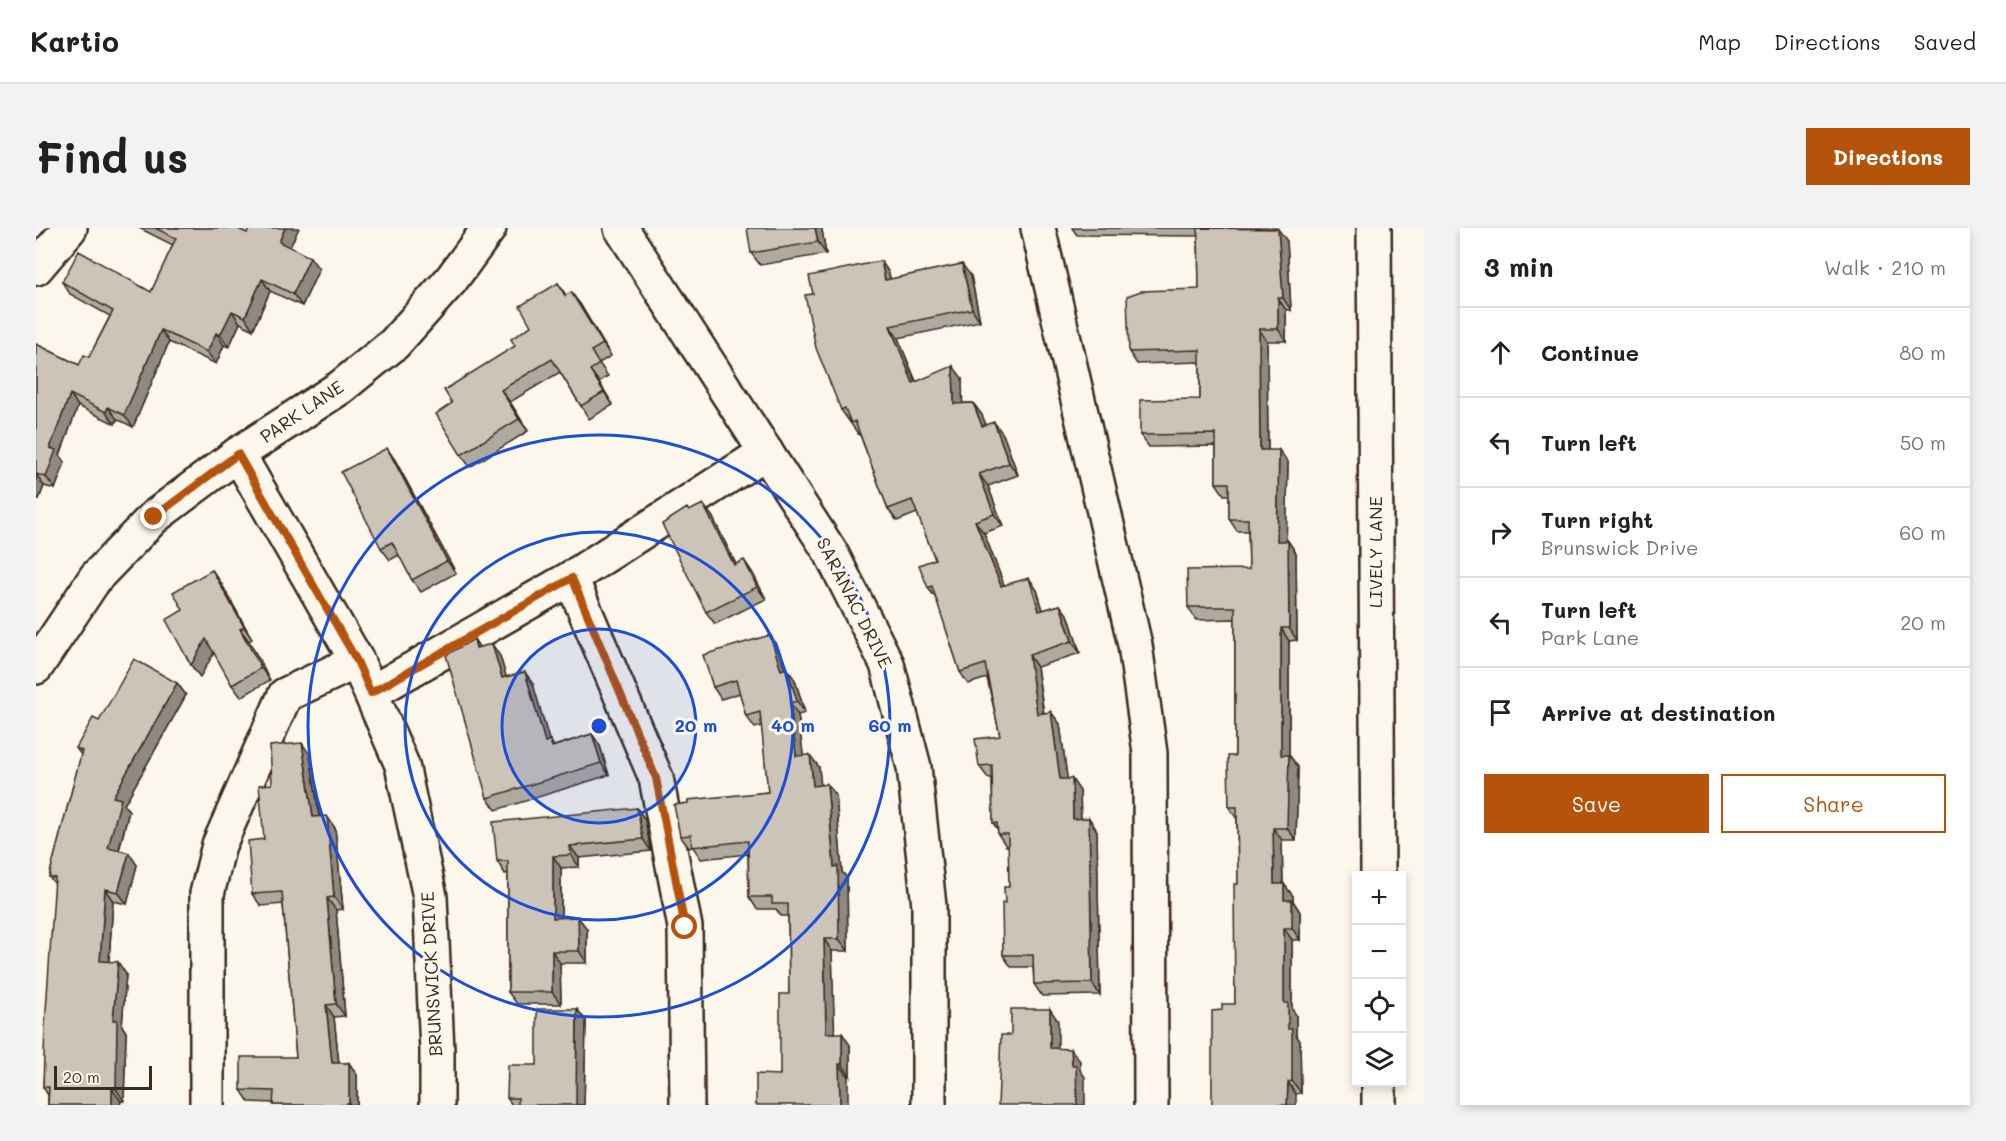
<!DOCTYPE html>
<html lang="en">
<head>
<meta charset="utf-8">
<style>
	body { margin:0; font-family:Mali,sans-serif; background:#f2f2f2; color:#202124 }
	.controls { position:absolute; right:18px; bottom:18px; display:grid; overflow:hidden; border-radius:0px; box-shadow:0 3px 9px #0003 }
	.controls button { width:54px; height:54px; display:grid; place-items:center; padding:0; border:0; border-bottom:2px solid #e0e0e0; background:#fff; color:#202124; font:30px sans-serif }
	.scale { position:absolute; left:18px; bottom:15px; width:98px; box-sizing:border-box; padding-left:6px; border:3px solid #3b2a1e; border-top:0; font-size:16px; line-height:21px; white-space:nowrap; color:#3b2a1e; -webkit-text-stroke:4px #fbf7ec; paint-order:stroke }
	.stop { position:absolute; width:18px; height:18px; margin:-14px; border:4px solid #b45309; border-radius:50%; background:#fff }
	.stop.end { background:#b45309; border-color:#fff; box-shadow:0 2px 6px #0008 }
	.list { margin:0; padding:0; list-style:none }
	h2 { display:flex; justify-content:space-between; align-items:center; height:78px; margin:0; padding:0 24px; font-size:26px }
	h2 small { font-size:20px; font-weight:400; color:#757577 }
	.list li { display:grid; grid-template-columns:39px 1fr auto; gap:18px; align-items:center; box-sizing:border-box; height:90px; padding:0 24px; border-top:2px solid #e0e0e0 }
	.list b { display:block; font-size:22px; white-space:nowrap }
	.list p { margin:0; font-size:20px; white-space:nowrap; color:#757577 }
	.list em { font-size:20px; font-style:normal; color:#757577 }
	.actions { display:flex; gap:12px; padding:18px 24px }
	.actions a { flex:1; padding:14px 0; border:2px solid #b45309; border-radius:0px; text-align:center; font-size:21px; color:#b45309 }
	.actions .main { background:#b45309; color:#fff }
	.icon { flex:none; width:33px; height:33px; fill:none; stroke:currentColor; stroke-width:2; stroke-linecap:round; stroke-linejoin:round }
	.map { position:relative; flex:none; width:1388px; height:877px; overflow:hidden; border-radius:0px }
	header { display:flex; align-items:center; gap:36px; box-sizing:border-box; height:84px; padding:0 30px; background:#fff; border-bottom:2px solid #e0e0e0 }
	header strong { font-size:28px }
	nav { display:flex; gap:33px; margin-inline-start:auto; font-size:21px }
	.intro { display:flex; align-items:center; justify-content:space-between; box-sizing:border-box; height:144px; padding:0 36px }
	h1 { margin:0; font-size:42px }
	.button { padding:15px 27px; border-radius:0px; background:#b45309; color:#fff; font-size:21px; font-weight:700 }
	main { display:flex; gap:36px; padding:0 36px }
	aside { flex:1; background:#fff; border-radius:0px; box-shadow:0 3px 9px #0003 }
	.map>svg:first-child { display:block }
</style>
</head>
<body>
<header>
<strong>Kartio</strong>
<nav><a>Map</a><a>Directions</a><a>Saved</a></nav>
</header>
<div class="intro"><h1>Find us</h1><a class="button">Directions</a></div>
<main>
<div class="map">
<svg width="1388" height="877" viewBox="0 0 1388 877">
	<rect width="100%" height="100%" fill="#fbf7ec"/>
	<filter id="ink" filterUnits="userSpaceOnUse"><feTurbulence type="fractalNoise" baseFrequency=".0167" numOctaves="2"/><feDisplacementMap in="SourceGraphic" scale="12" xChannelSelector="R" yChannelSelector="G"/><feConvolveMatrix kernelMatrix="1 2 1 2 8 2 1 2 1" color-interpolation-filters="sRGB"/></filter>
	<g filter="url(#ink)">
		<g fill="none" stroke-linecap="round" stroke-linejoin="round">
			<defs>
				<g id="minor">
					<path d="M585,0L795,325L851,436L878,539L893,678V877"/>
					<path d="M1002,0L1099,417L1114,525L1115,877"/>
					<path d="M1338,0L1342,648"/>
					<path d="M0,40L34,0"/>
					<path d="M202,226L321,433L366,537L394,669L401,823V877"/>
					<path d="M535,350L730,224"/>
					<path d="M0,439L60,349L118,289L202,226L305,159L358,116L415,52L453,0"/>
					<path d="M335,465L535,350L620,550L649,699L651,877"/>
					<path d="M1343,854V877"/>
					<path d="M171,877V666L183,617L249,467L321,433"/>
				</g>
			</defs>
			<use href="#minor" stroke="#3b2a1e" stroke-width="38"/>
			<use href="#minor" stroke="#fbf7ec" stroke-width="33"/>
		</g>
		<g fill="#afa99f" stroke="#3b2a1e" stroke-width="1.5">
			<path d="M103,0H200L211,5L254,20L283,41L266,78L234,63L217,102L204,95L193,119L188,117L180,136L133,114L97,199L81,191L79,196L42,178L24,227L29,234L19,261L8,258L3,271L0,270V116L43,137L53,129L74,88L34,66L26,54L115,64L137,17Z"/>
			<path d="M1036,0H1240L1251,13L1255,82H1250V113H1231L1232,222L1252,234L1250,313H1252L1260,325L1261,412L1253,413V527L1262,539L1260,612H1246L1247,656H1248L1257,668V673L1264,684V712H1256V781L1260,787V807L1264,813L1265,865L1260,866L1186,782L1199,776L1202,656L1201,591L1193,579L1199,528V391L1160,392L1152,379L1213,341L1212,303H1201L1193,291V267H1188L1180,255V218L1113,219L1104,207L1164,171V134L1101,136L1093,124L1163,61L1162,8L1041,7Z"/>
			<path d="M786,2L790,26L724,37L715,25Z"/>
			<path d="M845,33L853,45L854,51L935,48L944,93L862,110L880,153L926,150V175H937L946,187L950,197L967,206L982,247L952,258L967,298L948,305L968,357L1001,362L1007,382L1024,377L1033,389L1044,425L1001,439L1008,485L1015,484L1024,496L1031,551L1044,563L1045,591L1053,590L1061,603L1064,767L1006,768L998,756L997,739H975L967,727L969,675L973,659V618H970L962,606V602L957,595L956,550H952L943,538L964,508L951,450L932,456L924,444L901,372L892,360L899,331L881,285L861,293L852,281L824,207H823L805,182L777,66Z"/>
			<path d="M522,55L530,67L544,76L575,128L563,135L572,148L563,154L577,177L553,191L524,144L474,174L492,203L434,239L425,227L416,175L479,118L495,98Z"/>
			<path d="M359,232L420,345L385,364L376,352L363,327L354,332L345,320Z"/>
			<path d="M653,283L676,288L700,336L716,344L730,371L679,396L670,384Z"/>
			<path d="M176,342L185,355L216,411L213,413L234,452L205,469L196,457L178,424L164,449L155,437L147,382Z"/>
			<path d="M734,407L742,419L749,441L759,452L769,485L762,487L767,528L783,539L784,557L800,568L806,644L811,650L812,723H796L798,805L814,817V848L744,847L753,766L752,688H745L740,681H721L713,669L712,626L665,631L657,619L653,620L644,608L652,575L732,564L726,498L719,500L710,488L704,465L685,471L677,459Z"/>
			<path d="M444,419L464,428L470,449L489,444L497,456L513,512H514L518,518L556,506L564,518L573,547L460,582L451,570Z"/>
			<path d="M141,455L150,467L88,577L93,583L83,623L101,637L91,676L77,673L73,734L90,746L86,798L90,804L88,873H85L84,877H12V867L7,859L19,656L13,649L45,527L40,520L63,493Z"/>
			<path d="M274,527L284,588L299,600L307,681L300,682L309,788L298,789L303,835H313L321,847V877H237L238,875L213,874L205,862L260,829L247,676L225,678L216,666L228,611L236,556Z"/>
			<path d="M601,580L609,592L615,623L543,630V639L525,640V690L542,689L551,701V735H524L525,776H481L472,764V645L469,646L461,633Z"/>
			<path d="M541,781L550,793L548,877H476L471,870L501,837Z"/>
		</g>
		<g fill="#8f8982" stroke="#3b2a1e" stroke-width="1.5">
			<path d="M249,0H263L251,26L243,14Z"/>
			<path d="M779,0H785L786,2L790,26L782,14Z"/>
			<path d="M1242,1L1251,13L1255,82L1247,70Z"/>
			<path d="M274,29L283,41L266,78L257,66Z"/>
			<path d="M845,33L853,45L857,64L849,52Z"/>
			<path d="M926,36L935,48L944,93L936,81Z"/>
			<path d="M226,51L234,63L217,102L209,89Z"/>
			<path d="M535,64L544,76L575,128L567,116Z"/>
			<path d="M1242,70L1250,82V113L1242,101Z"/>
			<path d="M196,83L204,95L193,119L184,107Z"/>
			<path d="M854,98L862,110L885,167L877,155Z"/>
			<path d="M1223,101L1231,113L1232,234L1224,222Z"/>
			<path d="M125,102L133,114L97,199L88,187Z"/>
			<path d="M180,105L188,117L180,136L171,124Z"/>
			<path d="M917,138L926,150L927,188L918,176Z"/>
			<path d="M554,142L563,154L577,177L568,164Z"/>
			<path d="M465,162L474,174L492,203L483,191Z"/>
			<path d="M34,166L42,178L24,227L29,234L19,261L10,249L14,220Z"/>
			<path d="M937,175L946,187L955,210L946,198Z"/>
			<path d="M72,179L81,191L79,196L70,184Z"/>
			<path d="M958,194L967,206L982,247L973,235Z"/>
			<path d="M351,220L359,232L420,345L411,333Z"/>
			<path d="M1243,222L1252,234L1250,325L1241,313Z"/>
			<path d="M0,246L8,258L3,271L0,267Z"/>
			<path d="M943,246L952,258L967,298L958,286Z"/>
			<path d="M667,276L676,288L706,349L698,337Z"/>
			<path d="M939,293L948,305L973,370L965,358Z"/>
			<path d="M1252,313L1260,325L1261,412L1253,400Z"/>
			<path d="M708,332L716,344L730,371L721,359Z"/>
			<path d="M176,342L185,355L216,411L208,399Z"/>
			<path d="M993,350L1001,362L1011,395L1003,383Z"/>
			<path d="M1024,377L1033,389L1044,425L1036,413Z"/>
			<path d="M1245,400L1253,413V528V527L1262,539L1260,612L1251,600L1245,527Z"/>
			<path d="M204,401L213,413L234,452L225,440Z"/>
			<path d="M734,407L742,419L753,454L745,442Z"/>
			<path d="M170,411L179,423L164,449L155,437Z"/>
			<path d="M438,411L446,423L440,420Z"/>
			<path d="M456,416L464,428L474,462L466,450Z"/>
			<path d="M993,427L1001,439L1009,498L1001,486Z"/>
			<path d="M751,440L759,452L769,485L761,473Z"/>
			<path d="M489,444L497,456L517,526L509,514Z"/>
			<path d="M141,455L150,467L88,577L93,583L80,632L72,620L77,569Z"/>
			<path d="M754,475L762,487L769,540L760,528Z"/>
			<path d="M1015,484L1024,496L1033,563L1024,551Z"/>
			<path d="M556,506L564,518L573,547L565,535Z"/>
			<path d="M266,515L274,527L285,601L277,589Z"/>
			<path d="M774,527L783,539L786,570L777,558Z"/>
			<path d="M1036,551L1044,563L1045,603L1037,591Z"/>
			<path d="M791,556L800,568L806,644L811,650L812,723L803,711L798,639Z"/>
			<path d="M601,580L609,592L615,623L607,611Z"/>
			<path d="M291,588L299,600L307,681L298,669Z"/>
			<path d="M1053,590L1061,603L1064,767L1056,755Z"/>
			<path d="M1237,600L1246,612L1247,668L1238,656Z"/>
			<path d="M534,618L543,630V639L535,627Z"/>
			<path d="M93,625L101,637L91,676L82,664Z"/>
			<path d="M517,628L525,640V702L517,690Z"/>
			<path d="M1248,656L1257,668V673L1264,684V712L1256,700L1248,672Z"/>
			<path d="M69,661L77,673L72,745L64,733Z"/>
			<path d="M291,670L300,682L309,788L300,776Z"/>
			<path d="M542,689L551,701V735L543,723Z"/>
			<path d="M1248,700L1256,712V781L1260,787V807L1264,813L1265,865L1256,853L1248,775Z"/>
			<path d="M788,711L796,723L799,817L790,805Z"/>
			<path d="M516,723L524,735L525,776L516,764Z"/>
			<path d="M82,734L90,746L86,798L90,804L88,873L80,861L77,792Z"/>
			<path d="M290,777L298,789L304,847L296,835Z"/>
			<path d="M541,781L550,793L548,877H540Z"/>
			<path d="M1014,781L1022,793V833L1014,820Z"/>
			<path d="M806,805L814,817V848L806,836Z"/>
			<path d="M1035,821L1044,833V842L1049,849V877H1041L1036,837Z"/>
			<path d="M313,835L321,847V877H314L313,875Z"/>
			<path d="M803,836L812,848V877H804Z"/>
			<path d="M1252,854L1260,866V877H1251Z"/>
			<path d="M76,861L85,873L84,877H76Z"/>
		</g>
		<g fill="#ccc4b9" stroke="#3b2a1e" stroke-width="1.5">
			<path d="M119,0H200L211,5L214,0H249L243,14L274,29L257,66L226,51L209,89L196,83L184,107L180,105L171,124L125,102L88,187L72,179L70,184L34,166L14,220L20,222L10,249L0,246V116L43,137L48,127L53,129L77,83L26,54L43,23L115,64L140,10Z"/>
			<path d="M711,0H779L782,14L715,25Z"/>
			<path d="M1162,0L1242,1L1247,70H1242V101H1223L1224,222H1243L1241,313H1252L1253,400H1245V527H1253L1251,600H1237L1238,656H1248V672H1256V700H1248V775H1252V801H1256V853L1252,854L1251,877H1176V783L1186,782V776H1199L1198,656H1202L1201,579H1193L1192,528H1199V379H1152L1151,342L1213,341L1212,291H1193V255H1180V206L1104,207V172L1164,171V122L1093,124L1091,68L1105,63L1163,61Z"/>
			<path d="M845,33L849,52L926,36L936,81L854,98L877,155L917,138L918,176L937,175L946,198L958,194L973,235L943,246L958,286L939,293L965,358L993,350L1003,383L1024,377L1036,413L993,427L1001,486L1015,484L1024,551H1036L1037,591L1053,590L1056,755L998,756L997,727H967L966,675H969L968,659H973L972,606H962L961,595H957L956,537L943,538L939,511L964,508L949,436L924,444L896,358L892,360L883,337L899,331L876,272L852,281L819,193L815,195L809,180L805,182L780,120L769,67L777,66L773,48Z"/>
			<path d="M522,55L529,68L535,64L567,116L555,123L563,136L554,142L568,164L545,178L516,131L465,162L483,191L425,227L400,186L416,175L408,162L479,118L475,111L495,98L484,78Z"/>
			<path d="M351,220L411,333L376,352L356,314L345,320L305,244Z"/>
			<path d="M667,276L698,337L708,332L721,359L670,384L626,296L651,280L653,283Z"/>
			<path d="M176,342L208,399L204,401L225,440L196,457L170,411L155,437L130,392L147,382L137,364Z"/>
			<path d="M734,407L745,442L751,440L761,473L754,475L760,528L774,527L777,558L791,556L798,639L802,638L803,711H788L790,805H806V836H803L804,877H720V846L744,847V766H753L752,676H736V669H713L712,613L656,619L655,607L644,608L638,577L652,575V572L732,564L724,484L710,488L700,452L677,459L667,427Z"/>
			<path d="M438,411L440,420L456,416L466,450L489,444L509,514L514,512L516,519L556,506L565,535L451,570L410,427Z"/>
			<path d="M98,431L141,455L77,569L85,571L72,620L93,625L82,664L69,661L64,733L82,734L77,792H81L80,861H76V877H12L13,859H7L9,797L19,650L13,649L46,523L40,520L57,490L63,493Z"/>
			<path d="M266,515L277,589L291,588L298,669L291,670L300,776L290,777L296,835H313V875H311V877H237L238,863L205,862V829H260L246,664L216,666L212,613L228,611L223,557L236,556L234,518Z"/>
			<path d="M601,580L607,611L534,618L535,627L517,628V690L542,689L543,723H516V764H472V633H461L457,594Z"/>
			<path d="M501,781H541L540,877H482V870H471L472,837H501Z"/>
			<path d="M975,781H1014V820L1035,821L1036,837H1040L1041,877H962L965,807H975Z"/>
		</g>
	</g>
	<g fill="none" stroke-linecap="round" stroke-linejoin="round" filter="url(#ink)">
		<path stroke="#b45309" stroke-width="8" d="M118,289L202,226L321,433L335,465L536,350L620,550L649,699"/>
	</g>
	<circle cx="563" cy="498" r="97" fill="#1d4ed8" fill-opacity=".12"/>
	<g fill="none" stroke="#1d4ed8" stroke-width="3">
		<circle cx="563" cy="498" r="97"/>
		<circle cx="563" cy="498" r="194"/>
		<circle cx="563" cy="498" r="291"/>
	</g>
	<g text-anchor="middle" stroke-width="6" stroke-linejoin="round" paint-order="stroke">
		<g font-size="18" fill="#3b2a1e" stroke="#fbf7ec">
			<text transform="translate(266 184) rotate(-34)" y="6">PARK LANE</text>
			<text transform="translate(1340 324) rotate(-90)" y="6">LIVELY LANE</text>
			<text transform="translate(818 375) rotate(63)" y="6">SARANAC DRIVE</text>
			<text transform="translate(396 746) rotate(-93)" y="6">BRUNSWICK DRIVE</text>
		</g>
	</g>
	<circle cx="563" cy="498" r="9" fill="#1d4ed8" stroke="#fbf7ec" stroke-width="3"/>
	<g font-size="18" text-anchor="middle" font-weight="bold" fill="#1d4ed8" stroke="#fbf7ec" stroke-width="6" stroke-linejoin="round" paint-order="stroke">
		<text x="660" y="504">20 m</text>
		<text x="757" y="504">40 m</text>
		<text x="854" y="504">60 m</text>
	</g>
</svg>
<div class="controls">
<button>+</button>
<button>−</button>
<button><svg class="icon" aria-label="locate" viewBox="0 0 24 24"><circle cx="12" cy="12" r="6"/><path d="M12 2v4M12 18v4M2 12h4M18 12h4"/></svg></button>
<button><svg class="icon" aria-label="layers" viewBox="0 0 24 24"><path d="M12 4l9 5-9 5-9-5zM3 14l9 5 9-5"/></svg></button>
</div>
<div class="scale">20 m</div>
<div class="stop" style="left:649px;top:699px"></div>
<div class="stop end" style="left:118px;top:289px"></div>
</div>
<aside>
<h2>3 min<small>Walk · 210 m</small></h2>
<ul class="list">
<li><svg class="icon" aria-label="ahead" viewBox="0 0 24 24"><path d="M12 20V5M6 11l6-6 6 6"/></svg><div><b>Continue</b></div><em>80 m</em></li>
<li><svg class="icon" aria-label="left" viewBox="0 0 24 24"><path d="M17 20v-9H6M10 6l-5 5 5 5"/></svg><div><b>Turn left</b></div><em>50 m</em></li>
<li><svg class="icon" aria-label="right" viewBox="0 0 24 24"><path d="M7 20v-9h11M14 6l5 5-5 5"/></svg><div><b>Turn right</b><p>Brunswick Drive</p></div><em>60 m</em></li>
<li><svg class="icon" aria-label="left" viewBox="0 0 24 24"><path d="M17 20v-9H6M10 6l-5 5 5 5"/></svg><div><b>Turn left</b><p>Park Lane</p></div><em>20 m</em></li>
<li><svg class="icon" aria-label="arrive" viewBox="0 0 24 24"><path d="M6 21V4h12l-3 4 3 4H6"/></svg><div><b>Arrive at destination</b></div></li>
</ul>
<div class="actions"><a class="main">Save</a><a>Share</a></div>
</aside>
</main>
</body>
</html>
